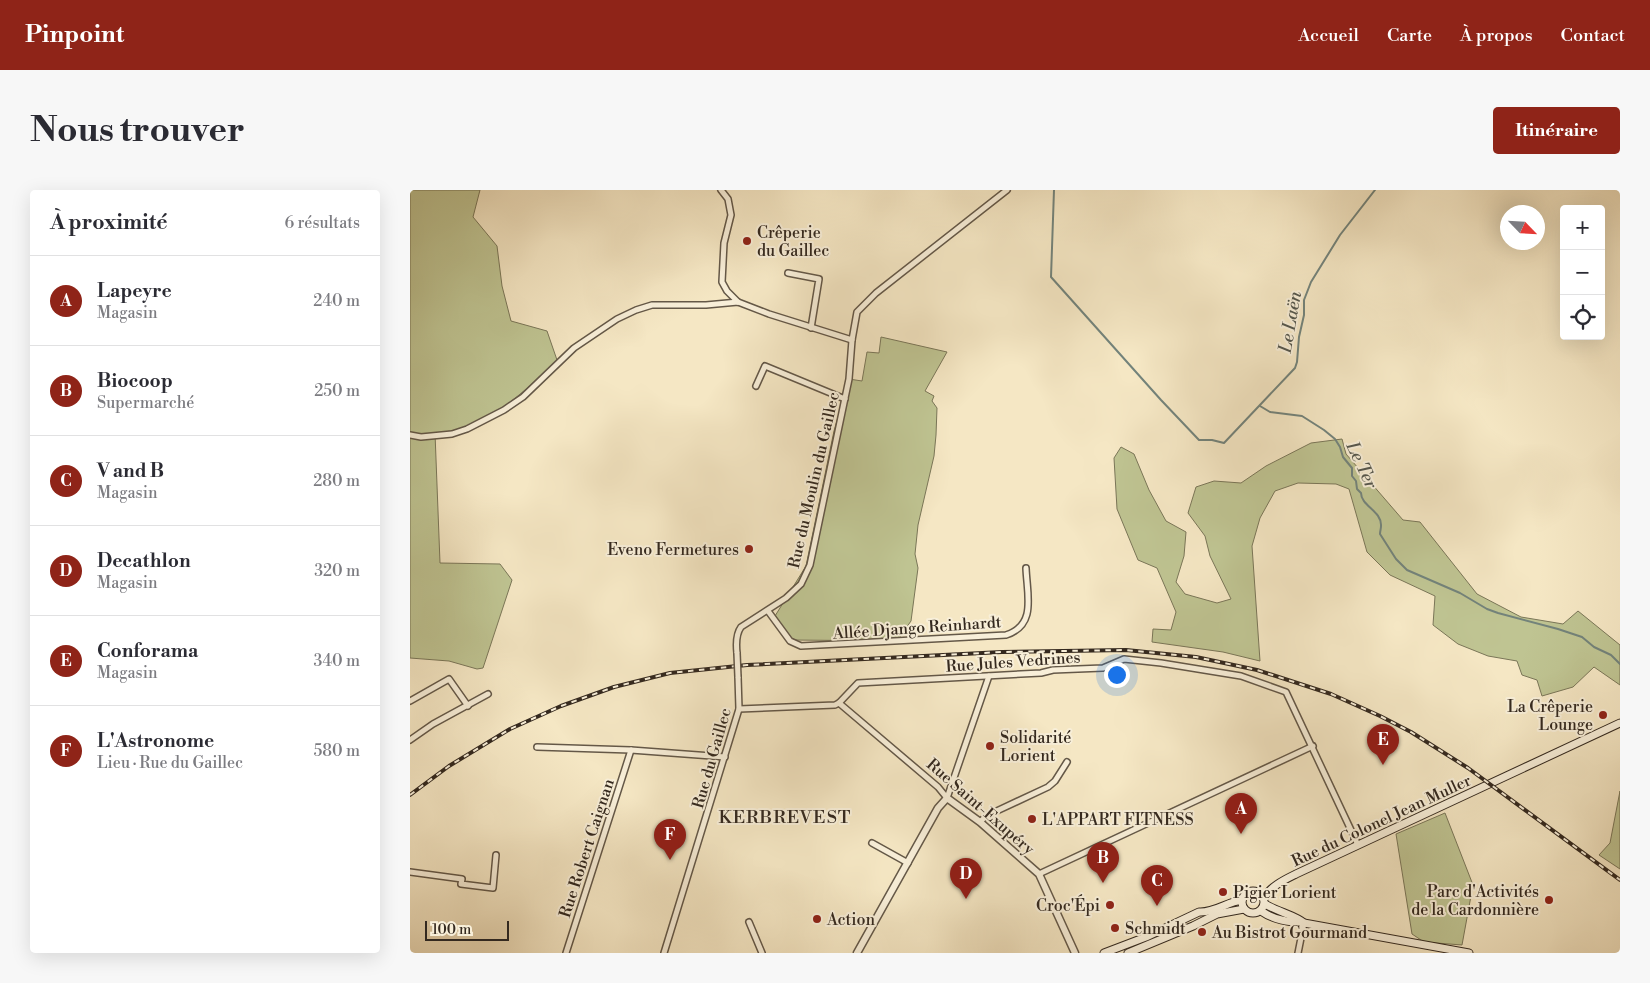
<!DOCTYPE html>
<html lang="fr">
<head>
<meta charset="utf-8">
<style>
	body { margin:0; font-family:"Libre Bodoni",serif; background:#f7f7f7; color:#2b2b33 }
	.controls { position:absolute; right:15px; top:15px; display:grid; overflow:hidden; border-radius:5px; box-shadow:0 5px 20px #0002 }
	.controls button { width:45px; height:45px; display:grid; place-items:center; padding:0; border:0; border-bottom:1px solid #e1e1e2; background:#fff; color:#2b2b33; font:25px sans-serif }
	.compass { position:absolute; left:1090px; top:15px; width:45px; height:45px; border-radius:50%; background:#fff; box-shadow:0 5px 20px #0002; rotate:115deg }
	.scale { position:absolute; left:15px; bottom:12px; width:84px; box-sizing:border-box; padding-left:5px; border:2px solid #34291f; border-top:0; font-size:14px; line-height:18px; white-space:nowrap; color:#34291f; -webkit-text-stroke:4px #f8efd9; paint-order:stroke }
	.you { position:absolute; left:706px; top:484px; width:18px; height:18px; margin:-12px; border:4px solid #fff; border-radius:50%; background:#1a73e8; box-shadow:0 0 0 8px #1a73e833 }
	.badge { display:grid; place-items:center; width:32px; height:32px; border-radius:50%; background:#8f2418; color:#fff; font-size:16px; font-weight:700 }
	.pin { position:absolute; translate:-50% -41px; filter:drop-shadow(0 1px 2px #0008) }
	.pin::after { content:''; position:absolute; top:26px; width:18px; height:15px; background:inherit; clip-path:polygon(0 0,100% 0,50% 100%) }
	.list { margin:0; padding:0; list-style:none }
	h2 { display:flex; justify-content:space-between; align-items:center; height:65px; margin:0; padding:0 20px; font-size:21px }
	h2 small { font-size:16px; font-weight:400; color:#7c7c81 }
	.list li { display:grid; grid-template-columns:32px 1fr auto; gap:15px; align-items:center; box-sizing:border-box; height:90px; padding:0 20px; border-top:1px solid #e1e1e2 }
	.list b { display:block; font-size:19px; white-space:nowrap }
	.list p { margin:0; font-size:16px; white-space:nowrap; color:#7c7c81 }
	.list em { font-size:16px; font-style:normal; color:#7c7c81 }
	.icon { flex:none; width:28px; height:28px; fill:none; stroke:currentColor; stroke-width:2; stroke-linecap:round; stroke-linejoin:round }
	.map { position:relative; flex:none; width:1210px; height:763px; overflow:hidden; border-radius:5px }
	header { display:flex; align-items:center; gap:30px; box-sizing:border-box; height:70px; padding:0 25px; background:#8f2418; color:#fff }
	header strong { font-size:24px }
	nav { display:flex; gap:28px; margin-inline-start:auto; font-size:18px }
	.intro { display:flex; align-items:center; justify-content:space-between; box-sizing:border-box; height:120px; padding:0 30px }
	h1 { margin:0; font-size:35px }
	.button { padding:12px 22px; border-radius:5px; background:#8f2418; color:#fff; font-size:18px; font-weight:700 }
	main { display:flex; gap:30px; padding:0 30px }
	aside { flex:1; background:#fff; border-radius:5px; box-shadow:0 5px 20px #0002 }
	.map>svg:first-child { display:block }
</style>
</head>
<body>
<header>
<strong>Pinpoint</strong>
<nav><a>Accueil</a><a>Carte</a><a>À propos</a><a>Contact</a></nav>
</header>
<div class="intro"><h1>Nous trouver</h1><a class="button">Itinéraire</a></div>
<main>
<aside>
<h2>À proximité<small>6 résultats</small></h2>
<ul class="list">
<li><span class="badge">A</span><div><b>Lapeyre</b><p>Magasin</p></div><em>240 m</em></li>
<li><span class="badge">B</span><div><b>Biocoop</b><p>Supermarché</p></div><em>250 m</em></li>
<li><span class="badge">C</span><div><b>V and B</b><p>Magasin</p></div><em>280 m</em></li>
<li><span class="badge">D</span><div><b>Decathlon</b><p>Magasin</p></div><em>320 m</em></li>
<li><span class="badge">E</span><div><b>Conforama</b><p>Magasin</p></div><em>340 m</em></li>
<li><span class="badge">F</span><div><b>L'Astronome</b><p>Lieu · Rue du Gaillec</p></div><em>580 m</em></li>
</ul>
</aside>
<div class="map">
<svg width="1210" height="763" viewBox="0 0 1210 763">
	<rect width="100%" height="100%" fill="#f5e7c4"/>
	<filter id="stains"><feTurbulence type="fractalNoise" baseFrequency=".004" numOctaves="4"/><feColorMatrix values="0 0 0 0 .2 0 0 0 0 .09 0 0 0 0 .02 0 0 0 .5 -.17"/></filter>
	<radialGradient id="worn" r=".72"><stop offset=".6" stop-color="#630" stop-opacity="0"/><stop offset="1" stop-color="#630" stop-opacity=".3"/></radialGradient>
	<g fill="#bfc492" stroke="#7a7658">
		<path d="M0,0H70L63,27L87,56L92,96L101,131L137,141L147,170C115,202 73,241 25,243L30,373L90,374L102,390L73,478L67,479L39,471L0,468Z"/>
		<path d="M471,147L537,162L515,201L524,206L522,211L527,218L526,245L524,266L508,335L505,364L508,378L501,431L487,451L382,450L365,426L396,376L424,241L439,189L452,191L457,162L469,163Z"/>
		<path d="M932,249L936,264L993,330L1010,332L1067,404L1111,427L1153,434L1168,421L1210,455V495L1184,477L1163,497L1132,506L1127,490L1112,485L1107,471L1078,466L1048,454L1023,435L1025,406L980,385L957,362L939,299L926,294L888,293L865,301L850,328L842,356L850,471L813,462L742,452L743,439L761,440L766,422L747,378L728,370L707,319L704,268L711,257L724,264L739,300L756,331L776,342L774,366L766,392L775,404L807,413L821,409L800,366L795,346L778,323L786,297L804,291L831,293L856,276L901,253Z"/>
		<path d="M1210,601V679L1189,665L1200,653Z"/>
		<path d="M1035,623L1063,695L1052,755L1014,752L1002,744L986,644Z"/>
	</g>
	<g fill="none" stroke-linecap="round" stroke-linejoin="round">
		<g stroke="#73837b" stroke-width="2">
			<path d="M644,0L641,87L751,210L789,250H802L814,253L885,178L887,172L889,147L894,125V110L901,92L930,45L965,0"/>
			<path d="M850,216L860,222L892,226L914,240L925,249L930,257L933,267L942,278V286L946,291L947,299L951,303C951,316 972,321 971,336C971,339 970,341 970,344L986,369L997,380L1050,403L1077,419L1088,423L1148,439L1172,447L1184,457L1201,465L1210,474"/>
		</g>
		<defs>
			<g id="minor">
				<path d="M311,0L318,9L321,25L314,53L312,92L317,101L328,112"/>
				<path d="M378,83L409,89L401,138"/>
				<path d="M346,196L355,176L435,209"/>
				<path d="M0,245L11,247L42,244L57,239L94,220L113,207L164,158L207,129L226,120L242,115H296L328,112L359,124L442,150"/>
				<path d="M358,421L380,451L391,456L596,445C627,435 617,405 616,378"/>
				<path d="M327,463C326,454 326,444 331,437L376,408L391,394L400,375L439,189L442,150L447,122L466,103L597,0"/>
				<path d="M0,511L39,489L58,516"/>
				<path d="M429,513L448,493L631,483L643,480L693,478L714,469L751,473L831,486L876,502L948,655"/>
				<path d="M429,513L528,597L537,608"/>
				<path d="M329,519L425,515L429,513"/>
				<path d="M0,550L23,534L78,504"/>
				<path d="M127,557L221,560L315,567"/>
				<path d="M537,608L579,486"/>
				<path d="M570,632L576,626L638,597L645,591L657,572"/>
				<path d="M462,653L498,673"/>
				<path d="M0,682L52,689L51,694L83,698L86,665"/>
				<path d="M629,684L903,556"/>
				<path d="M339,732L352,763"/>
				<path d="M156,763L221,560"/>
				<path d="M254,763L329,519L328,487"/>
				<path d="M888,763L894,733"/>
			</g>
			<path id="tertiary" d="M447,763L528,618L537,608L570,632L629,684L665,763"/>
			<g id="secondary">
				<circle cx="843" cy="712" r="11"/>
				<path d="M854,708C861,696 874,690 886,684L1210,533"/>
				<path d="M855,714C866,721 887,726 894,733"/>
				<path d="M851,721C864,730 878,732 894,733L1059,763"/>
				<path d="M694,763L736,747L789,722C804,723 817,712 832,710"/>
				<path d="M718,763L783,736L807,724L834,719"/>
			</g>
		</defs>
		<use href="#minor" stroke="#645848" stroke-width="8"/>
		<use href="#tertiary" stroke="#645848" stroke-width="9"/>
		<use href="#secondary" stroke="#34291f" stroke-width="9"/>
		<use href="#minor" stroke="#f8efd9" stroke-width="5"/>
		<use href="#tertiary" stroke="#f8efd9" stroke-width="6"/>
		<use href="#secondary" stroke="#f8efd9" stroke-width="7"/>
		<defs>
			<path id="rail" d="M0,605L39,576L100,539L151,516L204,497L260,483L337,475L592,462L716,460L786,467L847,480L921,504L970,526L1001,542L1058,578L1210,690"/>
		</defs>
		<use href="#rail" stroke="#34291f" stroke-width="4"/>
		<use href="#rail" stroke="#f8efd9" stroke-width="2" stroke-dasharray="5.5" stroke-linecap="butt"/>
		<defs>
			<path id="minor-bridge" d="M327,463L328,487"/>
		</defs>
		<use href="#minor-bridge" stroke="#645848" stroke-width="8" stroke-linecap="butt"/>
		<use href="#minor-bridge" stroke="#f8efd9" stroke-width="5"/>
	</g>
	<g fill="#8f2418" stroke="#f8efd9" stroke-width="2">
		<circle cx="337" cy="51" r="5"/>
		<circle cx="339" cy="359" r="5"/>
		<circle cx="1193" cy="525" r="5"/>
		<circle cx="580" cy="556" r="5"/>
		<circle cx="622" cy="629" r="5"/>
		<circle cx="813" cy="702" r="5"/>
		<circle cx="1139" cy="710" r="5"/>
		<circle cx="700" cy="715" r="5"/>
		<circle cx="407" cy="729" r="5"/>
		<circle cx="705" cy="738" r="5"/>
		<circle cx="792" cy="742" r="5"/>
	</g>
	<g text-anchor="middle" stroke-width="4" stroke-linejoin="round" paint-order="stroke">
		<g font-size="16" fill="#34291f" stroke="#f8efd9" text-anchor="start">
			<text x="347" y="48">Crêperie<tspan x="347" dy="18">du Gaillec</tspan></text>
			<text x="329" y="365" text-anchor="end">Eveno Fermetures</text>
			<text x="1183" y="522" text-anchor="end">La Crêperie<tspan x="1183" dy="18">Lounge</tspan></text>
			<text x="590" y="553">Solidarité<tspan x="590" dy="18">Lorient</tspan></text>
			<text x="632" y="635">L'APPART FITNESS</text>
			<text x="1129" y="707" text-anchor="end">Parc d'Activités<tspan x="1129" dy="18">de la Cardonnière</tspan></text>
			<text x="823" y="708">Pigier Lorient</text>
			<text x="690" y="721" text-anchor="end">Croc'Épi</text>
			<text x="417" y="735">Action</text>
			<text x="715" y="744">Schmidt</text>
			<text x="802" y="748">Au Bistrot Gourmand</text>
		</g>
		<g font-size="16" fill="#34291f" stroke="#f8efd9">
			<text transform="translate(403 290) rotate(-77)" y="6">Rue du Moulin du Gaillec</text>
			<text transform="translate(507 437) rotate(-4)" y="6">Allée Django Reinhardt</text>
			<text transform="translate(603 471) rotate(-4)" y="6">Rue Jules Vedrines</text>
			<text transform="translate(301 568) rotate(-74)" y="6">Rue du Gaillec</text>
			<text transform="translate(571 616) rotate(41)" y="6">Rue Saint-Exupéry</text>
			<text transform="translate(971 630) rotate(-25)" y="6">Rue du Colonel Jean Muller</text>
			<text transform="translate(176 658) rotate(-72)" y="6">Rue Robert Caignan</text>
		</g>
		<g font-size="18" font-style="italic" fill="#54564d" stroke="#f8efd9">
			<text transform="translate(880 132) rotate(-80)" y="6">Le Laën</text>
			<text transform="translate(952 275) rotate(65)" y="6">Le Ter</text>
		</g>
		<g font-size="18" letter-spacing="1" fill="#34291f" stroke="#f8efd9">
			<text x="375" y="633">KERBREVEST</text>
		</g>
	</g>
	<rect width="100%" height="100%" filter="url(#stains)"/>
	<rect width="100%" height="100%" fill="url(#worn)"/>
</svg>
<div class="controls">
<button>+</button>
<button>−</button>
<button><svg class="icon" aria-label="locate" viewBox="0 0 24 24"><circle cx="12" cy="12" r="6"/><path d="M12 2v4M12 18v4M2 12h4M18 12h4"/></svg></button>
</div>
<svg class="compass" viewBox="-18 -18 36 36"><path d="M0-13l5 13h-10z" fill="#e53935"/><path d="M0 13l5-13h-10z" fill="#7c7c81"/></svg>
<div class="scale">100 m</div>
<div class="you"></div>
<div class="pin badge" style="left:831px;top:644px">A</div>
<div class="pin badge" style="left:693px;top:693px">B</div>
<div class="pin badge" style="left:747px;top:716px">C</div>
<div class="pin badge" style="left:556px;top:709px">D</div>
<div class="pin badge" style="left:973px;top:575px">E</div>
<div class="pin badge" style="left:260px;top:670px">F</div>
</div>
</main>
</body>
</html>
